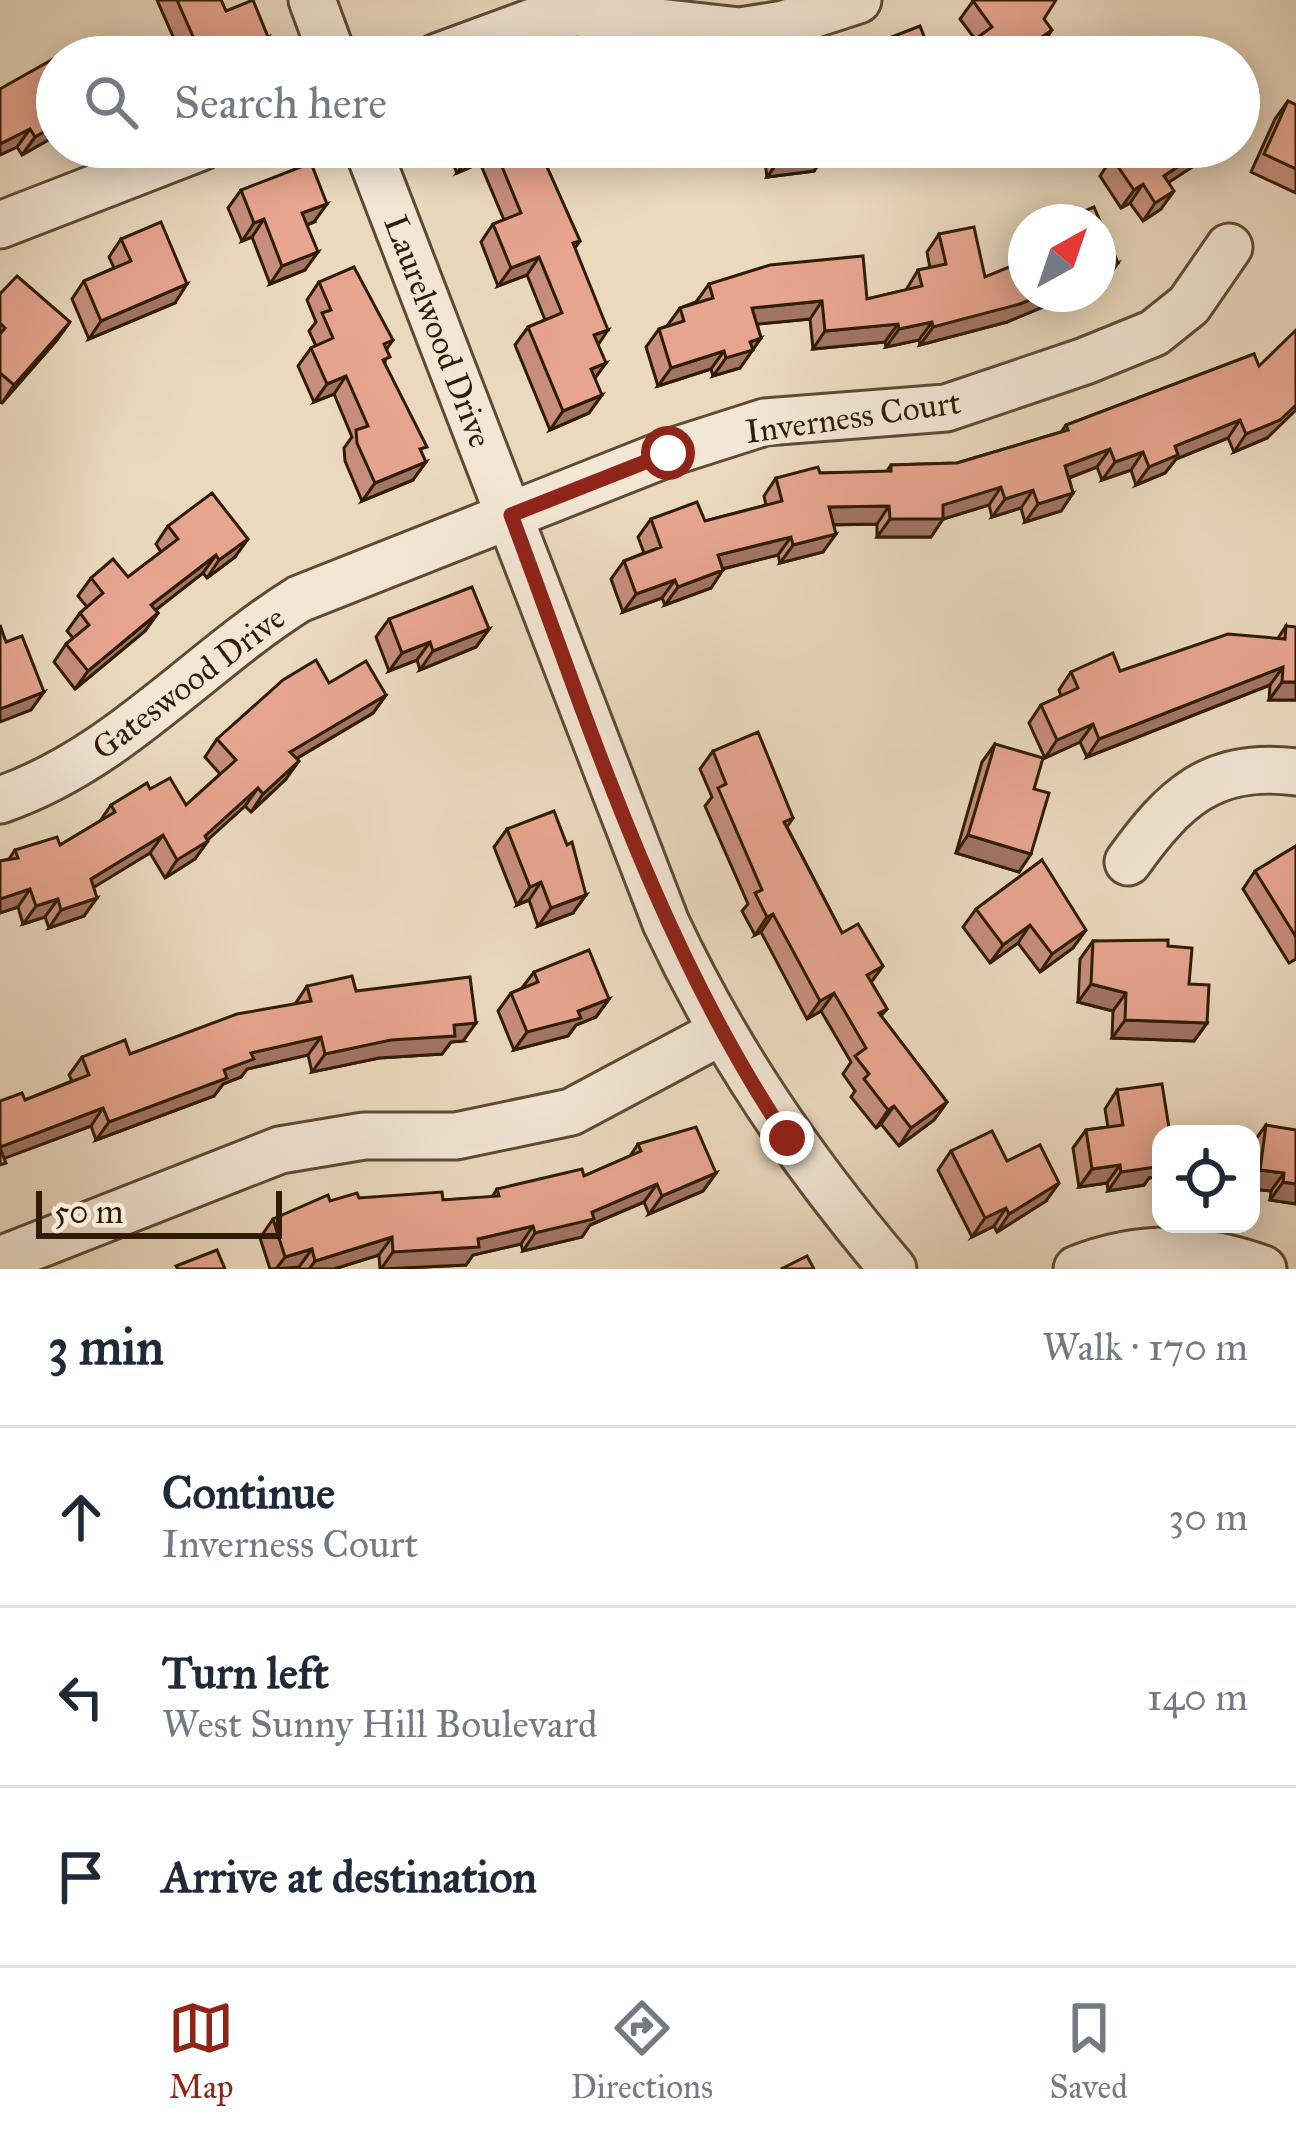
<!DOCTYPE html>
<html lang="en">
<head>
<meta charset="utf-8">
<style>
	body { margin:0; font-family:"IM FELL Great Primer",serif; background:#f6f6f7; color:#1f2937 }
	.controls { position:absolute; right:36px; bottom:36px; display:grid; overflow:hidden; border-radius:24px; box-shadow:0 6px 30px #0003 }
	.controls button { width:108px; height:108px; display:grid; place-items:center; padding:0; border:0; border-bottom:3px solid #e0e1e3; background:#fff; color:#1f2937; font:60px sans-serif }
	.compass { position:absolute; left:1008px; top:204px; width:108px; height:108px; border-radius:50%; background:#fff; box-shadow:0 6px 30px #0003; rotate:40deg }
	.scale { position:absolute; left:36px; bottom:30px; width:246px; box-sizing:border-box; padding-left:12px; border:6px solid #301c06; border-top:0; font-size:33px; line-height:42px; white-space:nowrap; color:#301c06; -webkit-text-stroke:9px #f2e6d5; paint-order:stroke }
	.stop { position:absolute; width:36px; height:36px; margin:-27px; border:9px solid #8f2418; border-radius:50%; background:#fff }
	.stop.end { background:#8f2418; border-color:#fff; box-shadow:0 3px 12px #0008 }
	.list { margin:0; padding:0; list-style:none }
	h2 { display:flex; justify-content:space-between; align-items:center; height:156px; margin:0; padding:0 48px; font-size:51px }
	h2 small { font-size:39px; font-weight:400; color:#747a83 }
	.list li { display:grid; grid-template-columns:78px 1fr auto; gap:36px; align-items:center; box-sizing:border-box; height:180px; padding:0 48px; border-top:3px solid #e0e1e3 }
	.list b { display:block; font-size:45px; white-space:nowrap }
	.list p { margin:0; font-size:39px; white-space:nowrap; color:#747a83 }
	.list em { font-size:39px; font-style:normal; color:#747a83 }
	.icon { flex:none; width:66px; height:66px; fill:none; stroke:currentColor; stroke-width:2; stroke-linecap:round; stroke-linejoin:round }
	.map { position:relative; flex:none; width:1296px; height:1269px; overflow:hidden }
	.search { position:absolute; background:#fff; box-shadow:0 6px 30px #0003; left:36px; right:36px; top:36px; height:132px; display:flex; align-items:center; gap:30px; box-sizing:border-box; padding:0 42px; border-radius:66px; color:#747a83; font-size:45px }
	.sheet { height:696px; background:#fff }
	nav { display:flex; justify-content:space-around; align-items:center; box-sizing:border-box; height:168px; border-top:3px solid #e0e1e3; background:#fff; font-size:33px; color:#747a83 }
	nav a { display:grid; justify-items:center; gap:6px }
	nav .on { color:#8f2418 }
	.map>svg:first-child { display:block }
</style>
</head>
<body>
<div class="map">
<svg width="1296" height="1269" viewBox="0 0 1296 1269">
	<rect width="100%" height="100%" fill="#ebd9be"/>
	<filter id="stains"><feTurbulence type="fractalNoise" baseFrequency=".00167" numOctaves="4"/><feColorMatrix values="0 0 0 0 .2 0 0 0 0 .09 0 0 0 0 .02 0 0 0 .5 -.17"/></filter>
	<radialGradient id="worn" r=".72"><stop offset=".6" stop-color="#630" stop-opacity="0"/><stop offset="1" stop-color="#630" stop-opacity=".3"/></radialGradient>
	<g fill="none" stroke-linecap="round" stroke-linejoin="round">
		<defs>
			<g id="minor">
				<path d="M312,0L333,57"/>
				<path d="M437,57L535,21L576,13L740,31L784,24L858,0"/>
				<path d="M367,147L666,923C726,1051 801,1161 893,1269"/>
				<path d="M0,225L201,147"/>
				<path d="M0,800C117,760 197,663 299,599L668,453L765,422L946,408L1085,361L1154,333L1189,305L1229,247"/>
				<path d="M1128,862C1174,798 1212,761 1296,772"/>
				<path d="M0,1260L280,1150L364,1136H456L571,1112L719,1033"/>
				<path d="M1077,1269C1140,1244 1200,1246 1263,1269"/>
			</g>
		</defs>
		<use href="#minor" stroke="#5f4b34" stroke-width="51"/>
		<use href="#minor" stroke="#f2e6d5" stroke-width="45"/>
	</g>
	<g fill="#c78e7b" stroke="#301c06" stroke-width="3">
		<path d="M157,0H221L226,11L268,37L256,55L250,57H182Z"/>
		<path d="M973,1L1044,19L1040,48L1027,57H951L975,39L960,19Z"/>
		<path d="M0,89L57,135L22,155L17,147Z"/>
		<path d="M1288,101L1296,105V193L1251,172L1275,119Z"/>
		<path d="M446,147H538L580,241L575,248L598,345L589,413L550,430L515,345L528,327L545,320L527,275L498,286L481,242L493,224L504,220L480,163L457,173Z"/>
		<path d="M637,147H826L814,171L767,177L764,155L706,162Z"/>
		<path d="M1099,147H1210L1200,162L1168,182L1161,209L1143,221L1130,203L1121,208L1100,176L1106,167L1096,152Z"/>
		<path d="M241,190L314,222L307,225L305,270L270,284L252,237L242,241L228,208Z"/>
		<path d="M939,234L985,277L1026,294H1097L1071,306L1067,297L1007,322L920,345L919,340L886,347L885,342L813,349L810,319L757,324L761,338L740,368L713,376L711,369L658,386L646,347L659,329L667,326L680,308L696,302L709,284L867,299L906,290L918,270L930,268L927,252Z"/>
		<path d="M121,239L175,303L89,339L72,299L84,281L114,268L109,257Z"/>
		<path d="M319,282L393,340L386,350L385,364L422,454L413,480L362,501L345,461L344,448L352,437L334,394L314,402L298,366L311,348L316,346L309,331L316,322L307,300Z"/>
		<path d="M0,294L57,340L2,403L0,402Z"/>
		<path d="M1254,354L1267,438L1234,452L1228,438L1176,459L1165,473L1136,485L1131,470L1102,480L1097,467L1069,478L1073,493L1061,511L1025,522L1021,508L992,517L989,505L943,519L931,537H877V524L833,525L823,552L780,563L778,555L723,569L711,588L665,605L662,598L623,612L611,579L624,561L644,553L638,537L651,519L705,521L766,505L764,496L776,478L820,473L886,472L891,465L957,463L1061,432L1066,425Z"/>
		<path d="M168,526L235,557L207,578L203,573L155,610L158,613L145,631L75,689L54,662L66,644L73,638L67,631L80,613L87,607L78,596L91,578L128,577L161,552L156,544Z"/>
		<path d="M389,619L489,629L476,647L420,670L417,660L389,671L376,637Z"/>
		<path d="M1286,626L1296,700H1269L1270,685L1087,757L1080,742L1045,758L1029,723L1041,705L1061,696L1059,690L1071,672L1120,671L1278,638Z"/>
		<path d="M329,683L386,695L373,713L296,759L286,779L251,812L245,806L207,840L195,859L165,878L150,853L93,887L84,916L49,928L45,917L23,924L18,907L0,913V861L9,859L15,850L60,845L100,821L111,805L150,789L186,805L220,774L205,757L217,739Z"/>
		<path d="M995,744L1034,789L1019,872L956,853L982,762Z"/>
		<path d="M713,751L793,818L787,827L842,933L887,1009L881,1016L947,1102L934,1120L899,1146L881,1124L876,1128L851,1097L855,1091L843,1074L851,1062L821,1011L807,1019L761,932L755,935L742,911L748,904L705,806L712,797L700,769Z"/>
		<path d="M507,829L573,913L538,926L529,900L517,905L494,847Z"/>
		<path d="M1296,846V959L1289,963L1243,889L1255,871Z"/>
		<path d="M1042,860L1073,948L1040,972L1018,943L990,963L963,927L976,909Z"/>
		<path d="M1093,941L1168,946L1189,984L1207,1023L1194,1041L1112,1038L1113,1011L1078,1002L1080,959Z"/>
		<path d="M534,972L609,999L596,1017L576,1025L568,1036L514,1050L498,1011L511,993L522,988Z"/>
		<path d="M307,986L356,991L463,1041L451,1042L442,1054L379,1058L312,1072L308,1055L247,1069L241,1077L223,1084L214,1096L96,1140L91,1126L4,1158L25,1100L72,1081L69,1075L82,1057L130,1054L295,1004Z"/>
		<path d="M1117,1090L1161,1176L1149,1178L1144,1185L1108,1191L1107,1183L1079,1187L1073,1148L1086,1130L1108,1127L1105,1109Z"/>
		<path d="M1266,1125L1296,1204L1270,1200L1271,1191L1251,1189L1253,1143Z"/>
		<path d="M638,1144L716,1173L703,1191L649,1214L644,1202L590,1225L582,1237L523,1251L521,1244L473,1255L466,1265L380,1269L379,1255L334,1269H299V1267L270,1269L260,1238L273,1219L330,1201L359,1198L443,1200L492,1197L497,1189L584,1176L630,1156Z"/>
		<path d="M951,1151L1007,1161L1046,1201L997,1232L994,1226L972,1237L938,1170Z"/>
	</g>
	<g fill="#a27464" stroke="#301c06" stroke-width="3">
		<path d="M1052,30L1040,48L1027,57H1013Z"/>
		<path d="M268,37L256,55L250,57H218Z"/>
		<path d="M57,124V135L22,155L35,137Z"/>
		<path d="M30,129L17,147L0,155V144Z"/>
		<path d="M489,147H492L480,163L457,173L470,155Z"/>
		<path d="M637,147H770L764,155L706,162Z"/>
		<path d="M1207,147H1210L1200,162L1151,194L1164,176Z"/>
		<path d="M827,153L814,171L767,177L780,159Z"/>
		<path d="M1143,184L1130,203L1121,208L1134,190Z"/>
		<path d="M1174,191L1161,209L1143,221L1155,203Z"/>
		<path d="M327,204L314,222L290,231L302,213Z"/>
		<path d="M264,219L252,237L242,241L254,223Z"/>
		<path d="M318,252L305,270L270,284L282,266Z"/>
		<path d="M539,257L527,275L498,286L511,268Z"/>
		<path d="M1118,263L1098,292V279L1105,268Z"/>
		<path d="M187,284L175,303L89,339L101,321Z"/>
		<path d="M1044,294H1069L1067,297L1007,322L920,345L933,327Z"/>
		<path d="M1079,294H1097L1071,306Z"/>
		<path d="M822,301L810,319L739,326L752,308Z"/>
		<path d="M70,322L57,340L2,403L14,385Z"/>
		<path d="M932,322L919,340L886,347L899,329Z"/>
		<path d="M898,324L885,342L813,349L825,331Z"/>
		<path d="M608,330L596,348L594,335Z"/>
		<path d="M761,338L740,368L713,376L726,358L750,342Z"/>
		<path d="M724,351L711,369L658,386L671,368Z"/>
		<path d="M606,363L593,381L591,369Z"/>
		<path d="M346,376L334,394L314,402L327,384Z"/>
		<path d="M602,395L589,413L550,430L563,411Z"/>
		<path d="M1296,405V410L1267,438L1234,452L1246,434Z"/>
		<path d="M1240,420L1228,438L1176,459L1165,473L1136,485L1149,467L1175,446Z"/>
		<path d="M1110,449L1097,467L1052,484L1065,466Z"/>
		<path d="M1143,452L1131,470L1102,480L1115,462Z"/>
		<path d="M426,462L413,480L362,501L375,483Z"/>
		<path d="M1001,487L989,505L943,519L931,537H877L890,519Z"/>
		<path d="M1033,490L1021,508L992,517L1005,499Z"/>
		<path d="M1073,493L1061,511L1025,522L1038,504Z"/>
		<path d="M889,506L877,524L816,525L829,507Z"/>
		<path d="M836,534L823,552L780,563L793,545Z"/>
		<path d="M791,537L778,555L705,573L718,555Z"/>
		<path d="M248,539L235,557L207,578L219,560Z"/>
		<path d="M216,555L203,573L139,623L151,605Z"/>
		<path d="M723,570L711,588L665,605L678,587Z"/>
		<path d="M675,580L662,598L623,612L636,594Z"/>
		<path d="M158,613L145,631L75,689L88,671Z"/>
		<path d="M489,629L476,647L420,670L433,651Z"/>
		<path d="M430,642L417,660L389,671L402,653Z"/>
		<path d="M1283,667L1270,685L1087,757L1099,739Z"/>
		<path d="M1282,682H1296V700H1269Z"/>
		<path d="M44,692L31,710L0,722V709Z"/>
		<path d="M386,695L373,713L277,770L290,752Z"/>
		<path d="M1093,724L1080,742L1045,758L1057,740Z"/>
		<path d="M299,761L286,779L251,812L263,794Z"/>
		<path d="M258,788L245,806L202,845L208,841L195,859L165,878L177,860Z"/>
		<path d="M163,835L150,853L78,897L91,879Z"/>
		<path d="M968,835L1031,854L1019,872L956,853Z"/>
		<path d="M541,882L529,900L517,905L530,887Z"/>
		<path d="M30,889L18,907L0,913V899Z"/>
		<path d="M586,895L573,913L538,926L551,908Z"/>
		<path d="M97,898L84,916L49,928L61,910Z"/>
		<path d="M58,899L45,917L23,924L36,906Z"/>
		<path d="M773,914L761,932L755,935L767,917Z"/>
		<path d="M1030,925L1018,943L990,963L1003,945Z"/>
		<path d="M1086,930L1073,948L1040,972L1052,954Z"/>
		<path d="M883,966L870,984L867,975Z"/>
		<path d="M1091,984L1126,993L1113,1011L1078,1002Z"/>
		<path d="M834,993L821,1011L807,1019L820,1001Z"/>
		<path d="M609,999L596,1017L576,1025L568,1036L514,1050L527,1032Z"/>
		<path d="M1125,1020L1207,1023L1194,1041L1112,1038Z"/>
		<path d="M476,1023L463,1041L451,1042L442,1054L379,1058L312,1072L325,1054L454,1025Z"/>
		<path d="M321,1037L308,1055L247,1069L241,1077L223,1084L214,1096L96,1140L109,1122L224,1070L251,1053Z"/>
		<path d="M947,1102L934,1120L899,1146L911,1128Z"/>
		<path d="M894,1106L881,1124L876,1128L888,1110Z"/>
		<path d="M103,1108L91,1126L0,1160V1147Z"/>
		<path d="M1161,1160V1176L1149,1178L1144,1185L1108,1191L1121,1172Z"/>
		<path d="M1120,1165L1107,1183L1079,1187L1092,1169Z"/>
		<path d="M1260,1170L1284,1173L1271,1191L1251,1189V1182Z"/>
		<path d="M716,1173L703,1191L649,1214L662,1196Z"/>
		<path d="M1283,1182L1296,1184V1204L1270,1200Z"/>
		<path d="M1059,1183L1046,1201L997,1232L1009,1214Z"/>
		<path d="M657,1184L644,1202L590,1225L582,1237L523,1251L535,1233L592,1212Z"/>
		<path d="M1006,1208L994,1226L972,1237L985,1218Z"/>
		<path d="M533,1226L521,1244L473,1255L466,1265L381,1269L393,1252L478,1239Z"/>
		<path d="M392,1237L379,1255L334,1269H309L315,1261Z"/>
		<path d="M312,1249L299,1267L276,1269L285,1257Z"/>
	</g>
	<g fill="#e7a58f" stroke="#301c06" stroke-width="3">
		<path d="M177,0H221L226,11L253,0L268,37L218,57H202Z"/>
		<path d="M975,0H1056L1044,19L1052,30L1013,57H951L992,27L973,1Z"/>
		<path d="M920,26L932,57H840Z"/>
		<path d="M87,40L97,57H57V124L35,137L30,129L0,144V89Z"/>
		<path d="M1288,101L1296,105V169L1264,154Z"/>
		<path d="M466,147H489L470,155Z"/>
		<path d="M494,147H538L580,241L573,243L608,330L594,335L606,363L591,369L602,395L563,411L528,327L562,313L539,257L511,268L493,224L521,213Z"/>
		<path d="M778,147H826L827,153L780,159Z"/>
		<path d="M1117,147H1207L1164,176L1174,191L1155,203L1143,184L1134,190L1112,158L1121,152Z"/>
		<path d="M311,163L327,204L302,213L318,252L282,266L264,219L254,223L241,190Z"/>
		<path d="M1094,207L1118,263L1105,268L1109,277L1098,281V222H1064L1063,220Z"/>
		<path d="M161,222L187,284L101,321L84,281L131,261L121,239Z"/>
		<path d="M974,227L985,277L1026,260V294H1044L1020,304L933,327L932,322L899,329L898,324L825,331L822,301L752,308L761,338L750,342L753,350L726,358L724,351L671,368L659,329L684,321L680,308L713,298L709,284L770,265L863,256L867,299L922,286L918,270L946,264L939,234Z"/>
		<path d="M354,267L393,340L384,344L390,357L383,360L427,447L420,449L426,462L375,483L357,443L356,430L368,426L346,376L327,384L311,348L333,338L322,313L331,310L319,282Z"/>
		<path d="M17,276L70,322L14,385L0,373V334L5,328L0,323V294Z"/>
		<path d="M1296,330V405L1280,420L1246,434L1240,420L1175,446L1178,455L1149,467L1143,452L1115,462L1110,449L1065,466L1073,493L1038,504L1033,490L1005,499L1001,487L943,505V519H890L889,506L829,507L836,534L793,545L791,537L718,555L723,570L678,587L675,580L636,594L624,561L661,547L651,519L697,502L705,521L782,501L776,478L818,467L820,473L891,471V465L957,463L1068,430L1066,425L1254,354L1259,366Z"/>
		<path d="M212,493L248,539L219,560L216,555L151,605L158,613L88,671L66,644L89,625L80,613L103,593L91,578L113,559L128,577L178,539L168,526Z"/>
		<path d="M472,587L489,629L433,651L430,642L402,653L389,619Z"/>
		<path d="M0,625L6,642L22,636L44,692L0,709Z"/>
		<path d="M1286,626L1296,627V682H1282L1283,667L1099,739L1093,724L1057,740L1041,705L1078,688L1071,672L1113,653L1120,671L1228,634L1285,639Z"/>
		<path d="M316,660L329,683L366,661L386,695L290,752L299,761L263,794L258,788L205,836L208,841L177,860L163,835L91,879L97,898L61,910L58,899L36,906L30,889L0,899V861L18,858L15,850L57,837L60,845L115,812L111,805L147,783L150,789L170,778L186,805L236,760L217,739L283,680Z"/>
		<path d="M758,732L793,818L784,822L842,933L858,924L883,966L867,975L887,1009L879,1013L947,1102L911,1128L894,1106L888,1110L864,1079L869,1074L855,1056L866,1048L834,993L820,1001L773,914L767,917L755,893L762,890L718,788L726,784L713,751Z"/>
		<path d="M995,744L1043,758L1034,789L1049,793L1031,854L968,835Z"/>
		<path d="M554,811L567,845L572,842L586,895L551,908L541,882L530,887L507,829Z"/>
		<path d="M1296,846V937L1255,871Z"/>
		<path d="M1042,860L1086,930L1052,954L1030,925L1003,945L976,909Z"/>
		<path d="M1168,940V946L1192,948L1189,984L1209,985L1207,1023L1125,1020L1126,993L1091,984L1093,941Z"/>
		<path d="M589,950L609,999L578,1011L581,1018L527,1032L511,993L538,982L534,972Z"/>
		<path d="M352,976L356,991L470,977L476,1023L454,1025L455,1036L391,1040L325,1054L321,1037L251,1053L254,1059L224,1070L227,1078L109,1122L103,1108L0,1147V1101L22,1093L25,1100L89,1075L82,1057L125,1040L130,1054L237,1014L311,1001L307,986Z"/>
		<path d="M1162,1084L1170,1134H1161V1160L1155,1161L1156,1167L1121,1172L1120,1165L1092,1169L1086,1130L1123,1125L1117,1090Z"/>
		<path d="M1266,1125L1296,1130V1184L1283,1182L1284,1173L1260,1170Z"/>
		<path d="M696,1127L716,1173L662,1196L657,1184L592,1212L594,1219L535,1233L533,1226L478,1239L479,1247L393,1252L392,1237L315,1261L312,1249L285,1257L273,1219L328,1195L330,1201L357,1193L359,1198L442,1192L443,1200L499,1196L497,1189L582,1169L584,1176L641,1151L638,1144Z"/>
		<path d="M992,1131L1007,1161L1040,1145L1059,1183L1009,1214L1006,1208L985,1218L951,1151Z"/>
		<path d="M0,1148L6,1163L0,1165Z"/>
		<path d="M217,1250L225,1269H178L176,1266Z"/>
		<path d="M807,1256L814,1269H781Z"/>
	</g>
	<g fill="none" stroke-linecap="round" stroke-linejoin="round">
		<path stroke="#8f2418" stroke-width="15" d="M668,453L511,515C591,729 659,947 787,1138"/>
	</g>
	<g text-anchor="middle" stroke-width="10" stroke-linejoin="round" paint-order="stroke">
		<g font-size="33" fill="#301c06" stroke="#f2e6d5">
			<text transform="translate(439 331) rotate(69)" y="12">Laurelwood Drive</text>
			<text transform="translate(853 416) rotate(-8)" y="12">Inverness Court</text>
			<text transform="translate(188 682) rotate(-37)" y="12">Gateswood Drive</text>
		</g>
	</g>
	<rect width="100%" height="100%" filter="url(#stains)"/>
	<rect width="100%" height="100%" fill="url(#worn)"/>
</svg>
<div class="controls">
<button><svg class="icon" aria-label="locate" viewBox="0 0 24 24"><circle cx="12" cy="12" r="6"/><path d="M12 2v4M12 18v4M2 12h4M18 12h4"/></svg></button>
</div>
<svg class="compass" viewBox="-18 -18 36 36"><path d="M0-13l5 13h-10z" fill="#e53935"/><path d="M0 13l5-13h-10z" fill="#747a83"/></svg>
<div class="scale">50 m</div>
<div class="stop" style="left:668px;top:453px"></div>
<div class="stop end" style="left:787px;top:1138px"></div>
<div class="search"><svg class="icon" aria-label="search" viewBox="0 0 24 24"><circle cx="10" cy="10" r="6"/><path d="M15 15l6 6"/></svg>Search here</div>
</div>
<section class="sheet">
<h2>3 min<small>Walk · 170 m</small></h2>
<ul class="list">
<li><svg class="icon" aria-label="ahead" viewBox="0 0 24 24"><path d="M12 20V5M6 11l6-6 6 6"/></svg><div><b>Continue</b><p>Inverness Court</p></div><em>30 m</em></li>
<li><svg class="icon" aria-label="left" viewBox="0 0 24 24"><path d="M17 20v-9H6M10 6l-5 5 5 5"/></svg><div><b>Turn left</b><p>West Sunny Hill Boulevard</p></div><em>140 m</em></li>
<li><svg class="icon" aria-label="arrive" viewBox="0 0 24 24"><path d="M6 21V4h12l-3 4 3 4H6"/></svg><div><b>Arrive at destination</b></div></li>
</ul>
</section>
<nav>
<a class="on"><svg class="icon" aria-label="map" viewBox="0 0 24 24"><path d="M3 6l6-2 6 2 6-2v14l-6 2-6-2-6 2zM9 4v14M15 6v14"/></svg>Map</a>
<a><svg class="icon" aria-label="directions" viewBox="0 0 24 24"><path d="M12 3l9 9-9 9-9-9zM9 14v-3h6M13 9l2 2-2 2"/></svg>Directions</a>
<a><svg class="icon" aria-label="saved" viewBox="0 0 24 24"><path d="M7 4h10v16l-5-4-5 4z"/></svg>Saved</a>
</nav>
</body>
</html>
